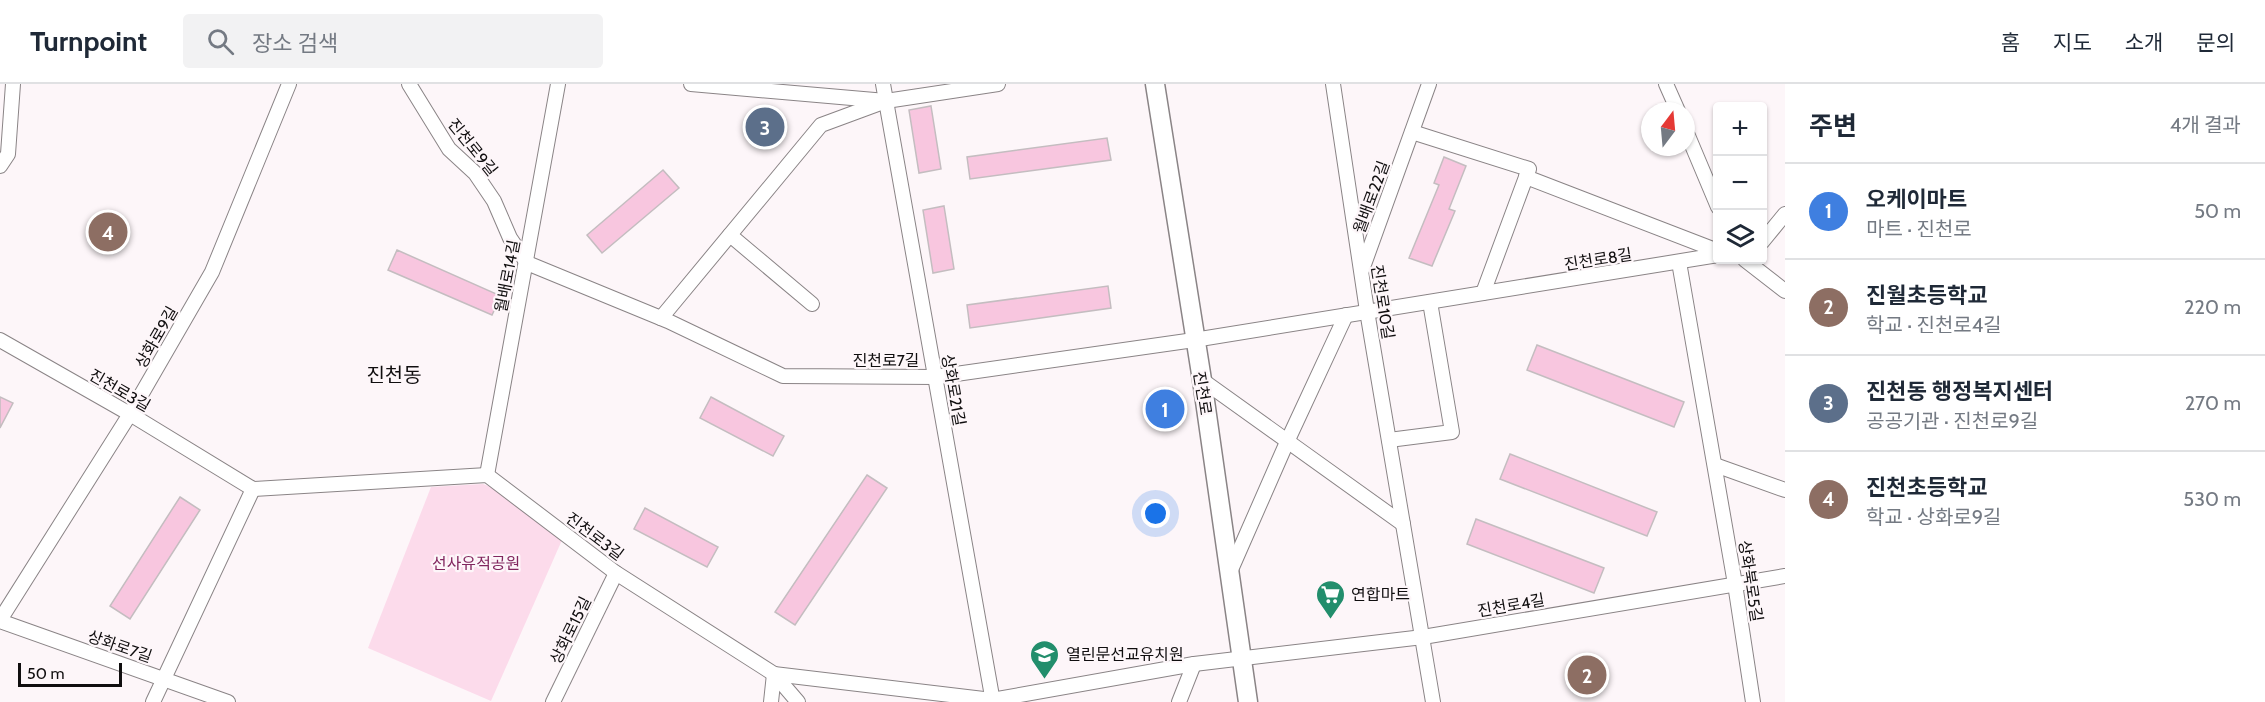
<!DOCTYPE html>
<html lang="ko">
<head>
<meta charset="utf-8">
<style>
	body { margin:0; font-family:Cabin,"Noto Sans KR",sans-serif; background:#f2f2f3; color:#1f2937 }
	.controls { position:absolute; right:18px; top:18px; display:grid; overflow:hidden; border-radius:6px; box-shadow:0 2px 4px #0004 }
	.controls button { width:54px; height:54px; display:grid; place-items:center; padding:0; border:0; border-bottom:2px solid #e0e1e3; background:#fff; color:#1f2937; font:30px sans-serif }
	.compass { position:absolute; left:1641px; top:18px; width:54px; height:54px; border-radius:50%; background:#fff; box-shadow:0 2px 4px #0004; rotate:16deg }
	.scale { position:absolute; left:18px; bottom:15px; width:104px; box-sizing:border-box; padding-left:6px; border:3px solid #100e0f; border-top:0; font-size:16px; line-height:21px; white-space:nowrap; color:#100e0f; -webkit-text-stroke:4px #fdf6f9; paint-order:stroke }
	.you { position:absolute; left:1156px; top:430px; width:21px; height:21px; margin:-15px; border:4px solid #fff; border-radius:50%; background:#1a73e8; box-shadow:0 0 0 9px #1a73e833 }
	.badge { display:grid; place-items:center; width:39px; height:39px; border-radius:50%; background:#228e6c; color:#fff; font-size:20px; font-weight:700 }
	.pin { position:absolute; translate:-50% -50%; border:3px solid #fff; box-shadow:0 2px 6px #0006 }
	.list { margin:0; padding:0; list-style:none }
	h2 { display:flex; justify-content:space-between; align-items:center; height:78px; margin:0; padding:0 24px; font-size:26px }
	h2 small { font-size:20px; font-weight:400; color:#747a83 }
	.list li { display:grid; grid-template-columns:39px 1fr auto; gap:18px; align-items:center; box-sizing:border-box; height:96px; padding:0 24px; border-top:2px solid #e0e1e3 }
	.list b { display:block; font-size:22px; white-space:nowrap }
	.list p { margin:0; font-size:20px; white-space:nowrap; color:#747a83 }
	.list em { font-size:20px; font-style:normal; color:#747a83 }
	.icon { flex:none; width:33px; height:33px; fill:none; stroke:currentColor; stroke-width:2; stroke-linecap:round; stroke-linejoin:round }
	.map { position:relative; flex:none; width:1785px; height:618px; overflow:hidden }
	header { display:flex; align-items:center; gap:36px; box-sizing:border-box; height:84px; padding:0 30px; background:#fff; border-bottom:2px solid #e0e1e3 }
	header strong { font-size:28px }
	nav { display:flex; gap:33px; margin-inline-start:auto; font-size:21px }
	.search { width:420px; height:54px; background:#f2f2f3; display:flex; align-items:center; gap:15px; box-sizing:border-box; padding:0 21px; border-radius:6px; color:#747a83; font-size:22px }
	main { display:flex }
	aside { flex:1; background:#fff }
	.map>svg:first-child { display:block }
</style>
</head>
<body>
<header>
<strong>Turnpoint</strong>
<div class="search"><svg class="icon" aria-label="search" viewBox="0 0 24 24"><circle cx="10" cy="10" r="6"/><path d="M15 15l6 6"/></svg>장소 검색</div>
<nav><a>홈</a><a>지도</a><a>소개</a><a>문의</a></nav>
</header>
<main>
<div class="map">
<svg width="1785" height="618" viewBox="0 0 1785 618">
	<rect width="100%" height="100%" fill="#fdf6f9"/>
	<path fill="#fcdbeb" d="M483,400L493,404L562,456L491,617L368,564L431,403Z"/>
	<g fill="#f8c6df" stroke="#c4bdc0" stroke-width="1.5">
		<path d="M931,22L941,85L919,89L909,26Z"/>
		<path d="M1107,54L1111,76L970,95L967,73Z"/>
		<path d="M1444,73L1466,82L1449,125L1455,127L1432,182L1409,174L1439,101L1434,99Z"/>
		<path d="M663,86L679,104L602,169L587,151Z"/>
		<path d="M944,122L954,185L933,189L923,126Z"/>
		<path d="M397,166L501,212L492,231L388,186Z"/>
		<path d="M1108,202L1111,224L970,244L967,221Z"/>
		<path d="M1537,261L1684,318L1674,343L1527,286Z"/>
		<path d="M0,313L13,319L0,344Z"/>
		<path d="M711,313L784,352L773,372L700,334Z"/>
		<path d="M1510,370L1657,428L1647,452L1500,395Z"/>
		<path d="M867,391L887,404L795,541L775,528Z"/>
		<path d="M180,413L200,426L130,535L110,522Z"/>
		<path d="M645,424L718,463L707,483L634,445Z"/>
		<path d="M1476,435L1604,484L1594,509L1467,460Z"/>
	</g>
	<g fill="none" stroke-linecap="round" stroke-linejoin="round">
		<defs>
			<g id="street">
				<path d="M409,0L449,65L475,89L494,117L510,154L527,179L668,237L783,292L935,293L1194,256L1718,171"/>
				<path d="M691,0L886,17L998,0"/>
				<path d="M883,0L993,618"/>
				<path d="M1333,0L1367,227L1433,618"/>
				<path d="M1666,0L1678,27"/>
				<path d="M1686,47L1718,123"/>
				<path d="M1412,48L1529,85L1483,209"/>
				<path d="M0,82L8,70L13,0"/>
				<path d="M1526,93L1718,167"/>
				<path d="M730,151L812,220"/>
				<path d="M1762,158L1785,130"/>
				<path d="M1745,176L1785,207"/>
				<path d="M1679,178L1735,500L1753,618"/>
				<path d="M1362,186L1429,0"/>
				<path d="M661,234L821,41L886,17"/>
				<path d="M0,256L130,330L253,405L487,391L616,489L774,590L992,616L1194,580L1423,553L1785,492"/>
				<path d="M1202,296L1403,440"/>
				<path d="M1389,356L1452,348L1430,218"/>
				<path d="M1715,381L1785,406"/>
				<path d="M487,391L558,0"/>
				<path d="M1230,488L1287,358L1346,231"/>
				<path d="M0,536L130,330L212,188L289,0"/>
				<path d="M0,537L228,618"/>
				<path d="M774,590L798,618"/>
				<path d="M153,618L253,405"/>
				<path d="M553,618L616,489"/>
				<path d="M771,618L774,590"/>
				<path d="M1179,618L1194,580"/>
			</g>
			<path id="secondary" d="M1155,0L1202,296L1248,618"/>
		</defs>
		<use href="#street" stroke="#8a8486" stroke-width="16"/>
		<use href="#secondary" stroke="#8a8486" stroke-width="21"/>
		<use href="#street" stroke="#fff" stroke-width="14"/>
		<use href="#secondary" stroke="#fff" stroke-width="18"/>
	</g>
	<defs>
		<symbol id="supermarket-pin" viewBox="-11 -11 22 30"><path d="M0 17L-7.5 6A9.5 9.5 0 1 1 7.5 6Z" fill="#228e6c" stroke="#fdf6f9"/><path d="M-6-5.5h2.5l.6 2H6L4.5 2H-2.5L-4.4-4H-6ZM-1.5 3.2a1.3 1.3 0 1 0 .1 0ZM3 3.2a1.3 1.3 0 1 0 .1 0Z" fill="#fff"/></symbol>
		<symbol id="school-pin" viewBox="-11 -11 22 30"><path d="M0 17L-7.5 6A9.5 9.5 0 1 1 7.5 6Z" fill="#228e6c" stroke="#fdf6f9"/><path d="M0-5L7-2L0 1L-7-2ZM-4 1L0 2.5L4 1V4Q0 6-4 4Z" fill="#fff"/></symbol>
	</defs>
	<g fill-rule="evenodd">
		<use href="#supermarket-pin" x="1314" y="494" width="33" height="45"/>
		<use href="#school-pin" x="1028" y="554" width="33" height="45"/>
	</g>
	<g text-anchor="middle" stroke-width="4.5" stroke-linejoin="round" paint-order="stroke">
		<g font-size="16" fill="#100e0f" stroke="#fdf6f9">
			<text transform="translate(473 63) rotate(51)" y="6">진천로9길</text>
			<text transform="translate(1371 113) rotate(-70)" y="6">월배로22길</text>
			<text transform="translate(1598 175) rotate(-9)" y="6">진천로8길</text>
			<text transform="translate(507 192) rotate(-79)" y="6">월배로14길</text>
			<text transform="translate(1383 218) rotate(81)" y="6">진천로10길</text>
			<text transform="translate(156 253) rotate(-60)" y="6">상화로9길</text>
			<text x="886" y="282">진천로7길</text>
			<text transform="translate(120 306) rotate(30)" y="6">진천로3길</text>
			<text transform="translate(954 306) rotate(80)" y="6">상화로21길</text>
			<text transform="translate(1203 309) rotate(81)" y="6">진천로</text>
			<text transform="translate(595 452) rotate(37)" y="6">진천로3길</text>
			<text transform="translate(1751 497) rotate(81)" y="6">상화북로5길</text>
			<text transform="translate(1511 521) rotate(-10)" y="6">진천로4길</text>
			<text transform="translate(570 546) rotate(-64)" y="6">상화로15길</text>
			<text transform="translate(120 562) rotate(19)" y="6">상화로7길</text>
		</g>
		<g font-size="16" fill="#81265e" stroke="#fdf6f9">
			<text x="476" y="485">선사유적공원</text>
		</g>
		<g font-size="16" fill="#100e0f" stroke="#fdf6f9" text-anchor="start">
			<text x="1351" y="516">연합마트</text>
			<text x="1066" y="576">열린문선교유치원</text>
		</g>
		<g font-size="20" fill="#100e0f" stroke="#fdf6f9">
			<text x="394" y="298">진천동</text>
		</g>
	</g>
</svg>
<div class="controls">
<button>+</button>
<button>−</button>
<button><svg class="icon" aria-label="layers" viewBox="0 0 24 24"><path d="M12 4l9 5-9 5-9-5zM3 14l9 5 9-5"/></svg></button>
</div>
<svg class="compass" viewBox="-18 -18 36 36"><path d="M0-13l5 13h-10z" fill="#e53935"/><path d="M0 13l5-13h-10z" fill="#747a83"/></svg>
<div class="scale">50 m</div>
<div class="you"></div>
<div class="pin badge" style="left:1165px;top:325px;background:#3f7fe0">1</div>
<div class="pin badge" style="left:1587px;top:591px;background:#8d6e63">2</div>
<div class="pin badge" style="left:765px;top:43px;background:#5c6f8a">3</div>
<div class="pin badge" style="left:108px;top:148px;background:#8d6e63">4</div>
</div>
<aside>
<h2>주변<small>4개 결과</small></h2>
<ul class="list">
<li><span class="badge" style="background:#3f7fe0">1</span><div><b>오케이마트</b><p>마트 · 진천로</p></div><em>50 m</em></li>
<li><span class="badge" style="background:#8d6e63">2</span><div><b>진월초등학교</b><p>학교 · 진천로4길</p></div><em>220 m</em></li>
<li><span class="badge" style="background:#5c6f8a">3</span><div><b>진천동 행정복지센터</b><p>공공기관 · 진천로9길</p></div><em>270 m</em></li>
<li><span class="badge" style="background:#8d6e63">4</span><div><b>진천초등학교</b><p>학교 · 상화로9길</p></div><em>530 m</em></li>
</ul>
</aside>
</main>
</body>
</html>
